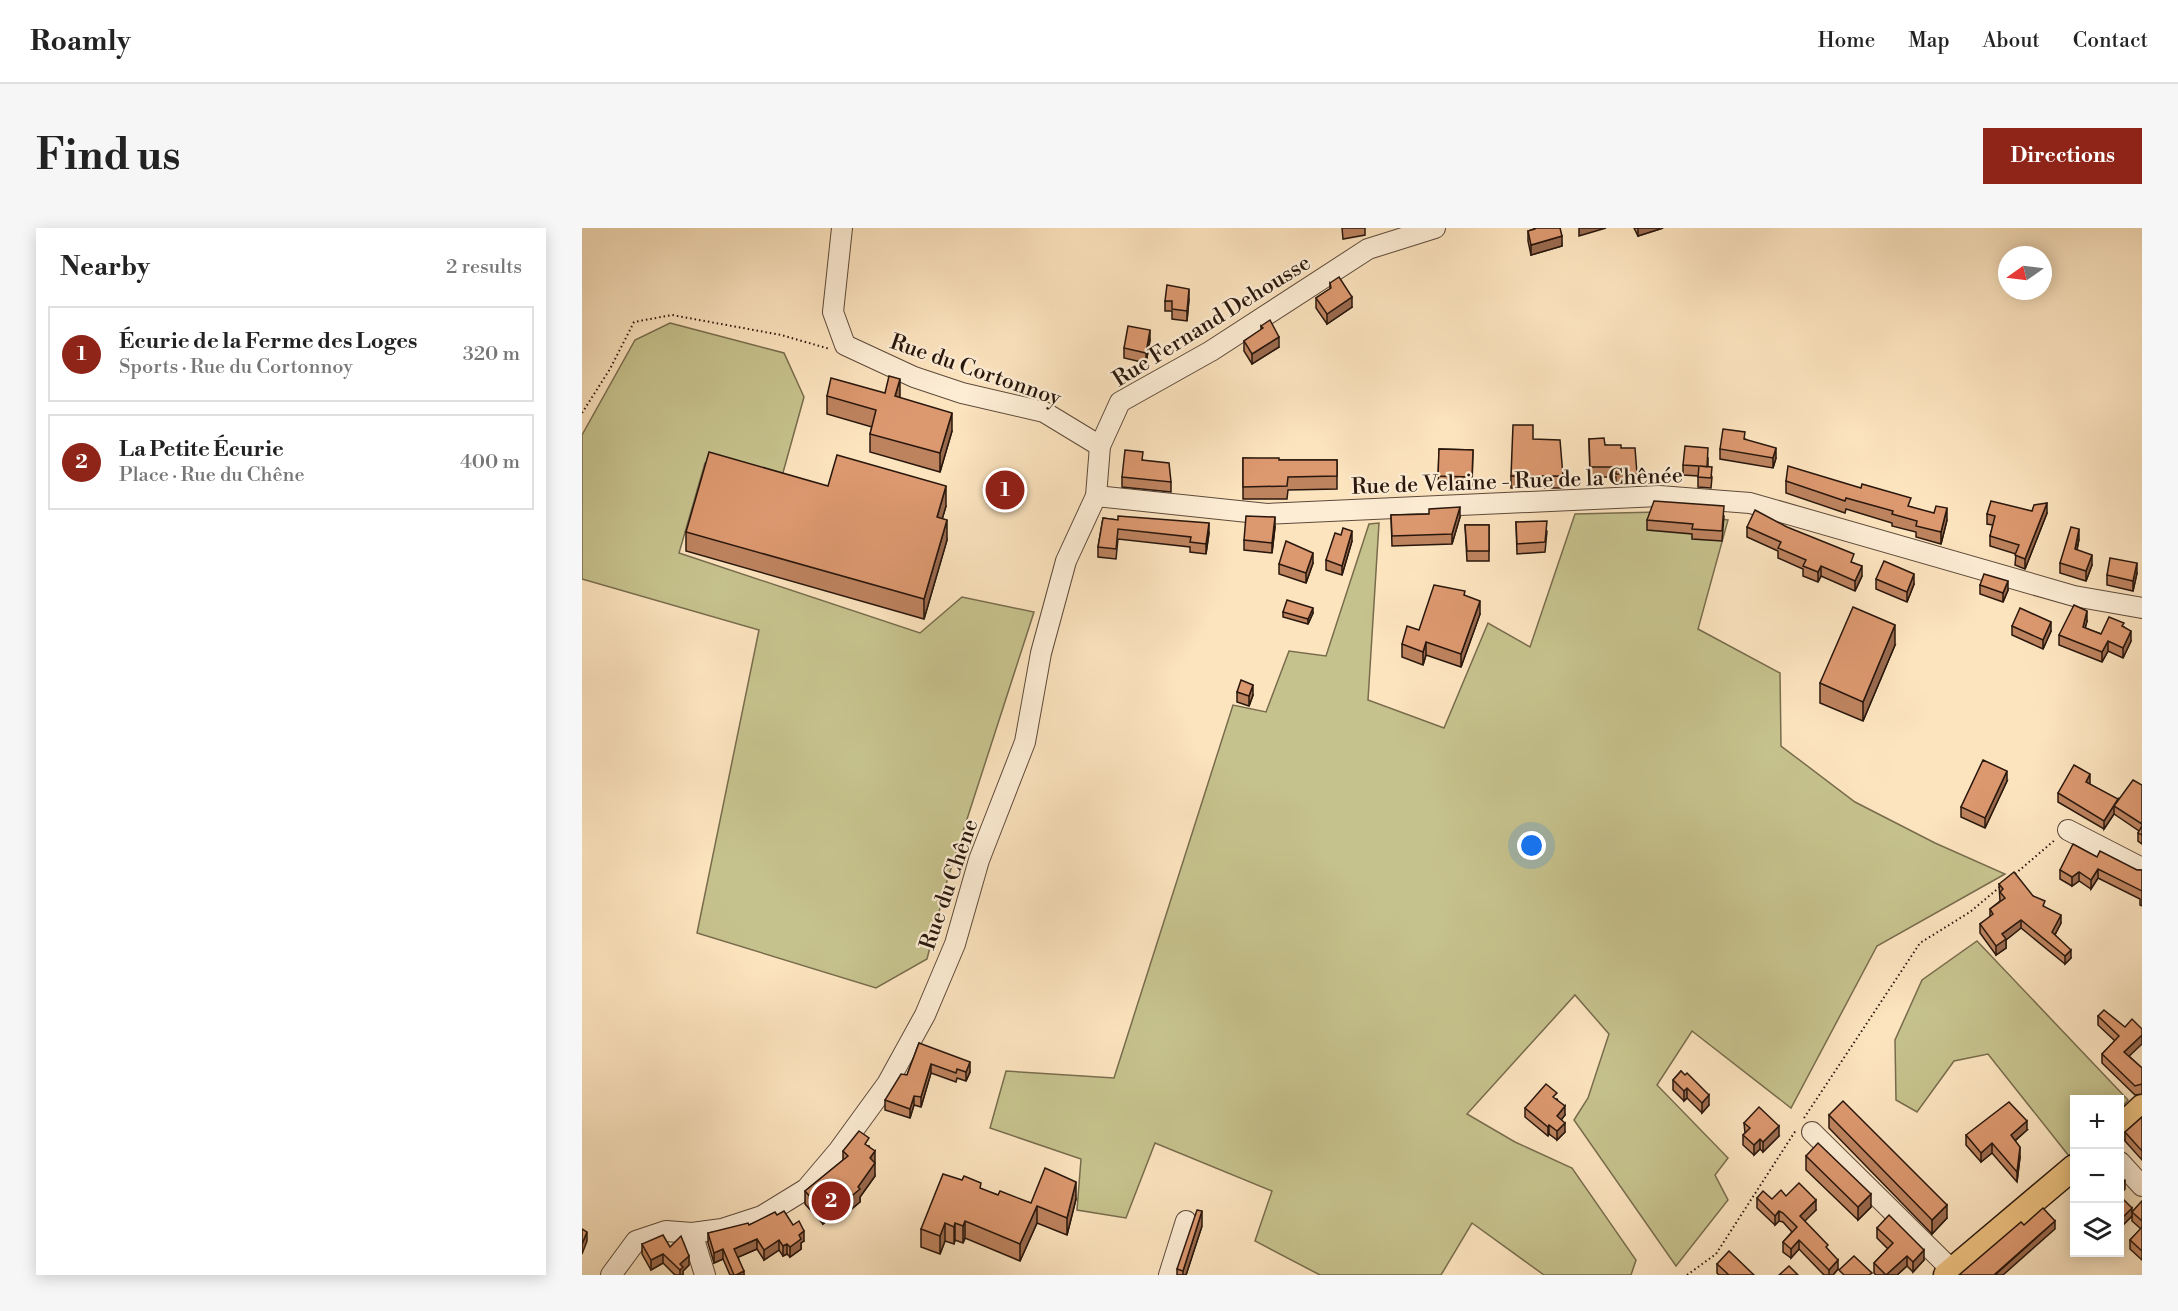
<!DOCTYPE html>
<html lang="en">
<head>
<meta charset="utf-8">
<style>
	body { margin:0; font-family:"Libre Bodoni",serif; background:#f6f6f6; color:#222 }
	.controls { position:absolute; right:18px; bottom:18px; display:grid; overflow:hidden; border-radius:0px; box-shadow:0 3px 15px #0003 }
	.controls button { width:54px; height:54px; display:grid; place-items:center; padding:0; border:0; border-bottom:2px solid #e0e0e0; background:#fff; color:#222; font:30px sans-serif }
	.compass { position:absolute; left:1416px; top:18px; width:54px; height:54px; border-radius:50%; background:#fff; box-shadow:0 3px 15px #0003; rotate:256deg }
	.you { position:absolute; left:950px; top:618px; width:21px; height:21px; margin:-15px; border:4px solid #fff; border-radius:50%; background:#1a73e8; box-shadow:0 0 0 9px #1a73e833 }
	.badge { display:grid; place-items:center; width:39px; height:39px; border-radius:50%; background:#8f2418; color:#fff; font-size:20px; font-weight:700 }
	.pin { position:absolute; translate:-50% -50%; border:3px solid #fff; box-shadow:0 2px 6px #0006 }
	.list { margin:0; padding:0; list-style:none }
	h2 { display:flex; justify-content:space-between; align-items:center; height:78px; margin:0; padding:0 24px; font-size:26px }
	h2 small { font-size:20px; font-weight:400; color:#767676 }
	.list li { display:grid; grid-template-columns:39px 1fr auto; gap:18px; align-items:center; box-sizing:border-box; height:96px; margin:0 12px 12px; padding:0 12px; border:2px solid #e0e0e0; border-radius:0px }
	.list b { display:block; font-size:22px; white-space:nowrap }
	.list p { margin:0; font-size:20px; white-space:nowrap; color:#767676 }
	.list em { font-size:20px; font-style:normal; color:#767676 }
	.icon { flex:none; width:33px; height:33px; fill:none; stroke:currentColor; stroke-width:2; stroke-linecap:round; stroke-linejoin:round }
	.map { position:relative; flex:none; width:1560px; height:1047px; overflow:hidden; border-radius:0px }
	header { display:flex; align-items:center; gap:36px; box-sizing:border-box; height:84px; padding:0 30px; background:#fff; border-bottom:2px solid #e0e0e0 }
	header strong { font-size:28px }
	nav { display:flex; gap:33px; margin-inline-start:auto; font-size:21px }
	.intro { display:flex; align-items:center; justify-content:space-between; box-sizing:border-box; height:144px; padding:0 36px }
	h1 { margin:0; font-size:42px }
	.button { padding:15px 27px; border-radius:0px; background:#8f2418; color:#fff; font-size:21px; font-weight:700 }
	main { display:flex; gap:36px; padding:0 36px }
	aside { flex:1; background:#fff; border-radius:0px; box-shadow:0 3px 15px #0003 }
	.map>svg:first-child { display:block }
</style>
</head>
<body>
<header>
<strong>Roamly</strong>
<nav><a>Home</a><a>Map</a><a>About</a><a>Contact</a></nav>
</header>
<div class="intro"><h1>Find us</h1><a class="button">Directions</a></div>
<main>
<aside>
<h2>Nearby<small>2 results</small></h2>
<ul class="list">
<li><span class="badge">1</span><div><b>Écurie de la Ferme des Loges</b><p>Sports · Rue du Cortonnoy</p></div><em>320 m</em></li>
<li><span class="badge">2</span><div><b>La Petite Écurie</b><p>Place · Rue du Chêne</p></div><em>400 m</em></li>
</ul>
</aside>
<div class="map">
<svg width="1560" height="1047" viewBox="0 0 1560 1047">
	<rect width="100%" height="100%" fill="#fce4bf"/>
	<filter id="stains"><feTurbulence type="fractalNoise" baseFrequency=".00333" numOctaves="4"/><feColorMatrix values="0 0 0 0 .2 0 0 0 0 .09 0 0 0 0 .02 0 0 0 .5 -.17"/></filter>
	<radialGradient id="worn" r=".72"><stop offset=".6" stop-color="#630" stop-opacity="0"/><stop offset="1" stop-color="#630" stop-opacity=".3"/></radialGradient>
	<g fill="#c6c28d" stroke="#786c4d" stroke-width="1.5">
		<path d="M88,95L202,125L222,169L197,259L123,235L97,325L338,405L380,369L452,384L365,653L345,731L294,760L115,705L177,402L0,351V207L53,112Z"/>
		<path d="M1076,284L1146,292L1116,401L1198,445L1199,518L1273,574L1353,615L1423,646L1295,718L1209,880L1110,803L1075,857L1146,930L1133,947L1146,972L1094,1038L992,892L1006,870L1027,806L993,767L885,886L933,914L990,940L1054,1032L1049,1047H962L890,995L859,1047H738L673,1013L690,963L573,915L544,990L495,982L499,931L408,900L424,843L532,850L651,477L684,484L707,423L744,428L787,296L797,295L786,472L862,500L906,395L948,419L993,286Z"/>
		<path d="M1395,713L1546,872L1538,881V872H1492V923L1487,928L1406,826L1372,833L1335,884L1314,872L1313,812L1340,752Z"/>
	</g>
	<g fill="none" stroke-linecap="round" stroke-linejoin="round">
		<defs>
			<g id="minor">
				<path d="M260,0L251,84L263,117L332,149L380,165L462,184L518,218"/>
				<path d="M514,268L685,286L1077,268L1168,275L1492,368L1560,380"/>
				<path d="M1486,602L1560,640"/>
				<path d="M1230,904L1370,1042"/>
				<path d="M1538,934L1560,958"/>
				<path d="M110,1005L123,1047"/>
				<path d="M29,1047L54,1013L84,1003L110,1005L140,1001L180,988L224,961L257,922L305,856L343,787L373,716L397,632L443,514L459,425L484,333L514,268L518,218L538,174L629,123L786,21L853,0"/>
				<path d="M587,1047L604,993"/>
			</g>
			<g id="major">
				<path d="M1538,900L1560,879"/>
				<path d="M1364,1047L1492,939"/>
			</g>
		</defs>
		<use href="#minor" stroke="#5e4a3a" stroke-width="22"/>
		<use href="#major" stroke="#29170d" stroke-width="27"/>
		<g stroke="#29170d" stroke-width="2" stroke-dasharray="1.5 3" stroke-linecap="butt">
			<path d="M0,185L28,141L52,94L90,87L199,107L248,121"/>
			<path d="M1433,646L1474,611"/>
			<path d="M1222,890L1338,715L1388,684L1419,658"/>
			<path d="M1105,1047L1134,1026L1214,902"/>
		</g>
		<use href="#minor" stroke="#fdedd5" stroke-width="20"/>
		<use href="#major" stroke="#eec280" stroke-width="24"/>
	</g>
	<g fill="#bd835f" stroke="#29170d" stroke-width="1.5">
		<path d="M760,0H783V7L761,11Z"/>
		<path d="M952,0H978L980,18L949,27L946,13V3L952,1Z"/>
		<path d="M1052,0H1081L1056,8Z"/>
		<path d="M748,55L770,79L745,96L734,80V70L748,61Z"/>
		<path d="M607,71L605,93L590,91V83H583V73Z"/>
		<path d="M679,98L697,119L670,136L662,123V113L679,102Z"/>
		<path d="M568,112L564,135L542,130V120Z"/>
		<path d="M245,168L318,170L370,203L358,244L288,224V206L290,199L245,186Z"/>
		<path d="M1007,211L1023,217L1039,220L1055,246V256H1034V249H1008Z"/>
		<path d="M1163,211L1194,230L1191,240L1138,231V221Z"/>
		<path d="M857,221L891,222L890,259L856,258Z"/>
		<path d="M661,230L697,232H755V261L706,262L705,271H661Z"/>
		<path d="M1126,230V239L1130,249L1129,260L1116,259V248L1101,247V237Z"/>
		<path d="M561,232L589,254V264L540,259V249Z"/>
		<rect x="929" y="248" width="52" height="12"/>
		<path d="M1204,253L1329,279L1365,292L1359,316L1334,309V304L1310,298V295L1264,281L1263,285L1204,265Z"/>
		<path d="M246,258L364,278L360,291L365,312L342,391L104,323V304Z"/>
		<path d="M1450,283L1465,285L1443,341L1433,337L1434,326L1408,318V308L1411,297L1405,296V286Z"/>
		<path d="M847,286L878,289L870,316L810,318L809,287Z"/>
		<path d="M1142,288L1140,313L1110,311V306L1065,302V292Z"/>
		<path d="M521,290L627,305L624,326L608,324V319L536,311L534,331L516,329V319Z"/>
		<path d="M934,294L965,303L963,324L935,326Z"/>
		<path d="M883,297H907V333H885Z"/>
		<path d="M693,299L690,325L662,322V312Z"/>
		<path d="M1165,299L1272,335L1280,348L1273,363L1239,348L1236,354L1221,348V341L1196,330V323L1165,309Z"/>
		<path d="M759,307L770,313L760,347L744,342V332Z"/>
		<path d="M1497,311L1495,322L1510,337L1504,353L1478,345V335Z"/>
		<path d="M731,335L724,355L697,346V336Z"/>
		<path d="M1555,345L1551,363L1525,357V347Z"/>
		<path d="M1294,351L1332,356L1325,374L1294,361Z"/>
		<path d="M1398,357L1426,362L1421,374L1398,366Z"/>
		<path d="M883,368L898,386L879,439L844,427L841,437L820,429V416L837,402Z"/>
		<path d="M701,384L731,385L726,396L701,389Z"/>
		<path d="M1505,393L1503,400L1519,406L1542,399L1549,413L1541,430L1526,423L1520,434L1477,417V407Z"/>
		<path d="M1430,398L1469,403L1461,421L1430,407Z"/>
		<path d="M1313,417L1281,493L1238,475V455Z"/>
		<path d="M655,464L671,467L667,478L655,474Z"/>
		<path d="M1425,553L1403,600L1379,589V579Z"/>
		<path d="M1508,555L1507,556L1536,572L1560,557V616L1556,613V605L1557,603L1532,586L1522,601L1476,574V565Z"/>
		<path d="M1515,629L1555,642H1560V678L1558,677V671L1516,650L1509,661L1497,653L1490,658L1478,651V642Z"/>
		<path d="M1417,656L1451,668L1479,695L1473,707L1489,730L1483,736L1439,700L1424,712V720L1414,727L1398,705V696L1408,689V681L1418,673Z"/>
		<path d="M1516,788L1543,799L1547,828L1560,840V866L1553,867L1520,835V826L1533,813L1516,797Z"/>
		<path d="M337,815L388,844L384,853L375,850L374,854L349,845L339,879L332,877L328,890L303,882V872L325,847Z"/>
		<path d="M1099,843L1127,877L1120,885L1105,870L1102,873L1091,862V852Z"/>
		<path d="M975,871L983,887L979,892L983,904L975,912L967,906L966,908L943,889V880Z"/>
		<path d="M1247,887L1365,990L1350,1006L1247,900Z"/>
		<path d="M1560,889V932L1543,913V904Z"/>
		<path d="M1162,895L1197,908L1181,924L1178,921L1172,927L1161,917V907L1163,905Z"/>
		<path d="M1445,902L1433,913L1438,929L1435,954L1410,925L1399,934L1384,917V907Z"/>
		<path d="M287,918L293,948L278,969V974L260,989L256,984L241,996L223,976V963L261,932V923Z"/>
		<path d="M1224,928L1289,979L1276,992L1224,942Z"/>
		<path d="M399,961L416,967L449,975L494,971L485,1007L455,995L438,1033L383,1010L381,1015L373,1012L372,1016L363,1013L358,1026L339,1019V1001Z"/>
		<path d="M1204,968L1234,982L1222,993L1246,1022L1256,1041L1251,1047H1242L1217,1021L1209,1030L1201,1024V1014L1210,1004L1201,994L1197,993L1193,997L1175,980V970L1190,971Z"/>
		<path d="M1538,968L1550,984L1560,973V1032L1548,1021V1012L1559,1001L1550,993V988L1538,1000Z"/>
		<path d="M195,987L222,1013L219,1015V1021L208,1029L205,1026L201,1028L197,1022L182,1032L175,1021L156,1029L162,1047H148L141,1031L132,1035L126,1015V1005L167,997Z"/>
		<path d="M620,998L604,1047H595V1041Z"/>
		<path d="M1295,1000L1342,1032L1331,1044L1325,1038L1315,1047H1294L1292,1045V1035L1306,1021L1295,1010Z"/>
		<path d="M60,1016L88,1019L107,1037L101,1043V1047H93L81,1035L69,1042L60,1026Z"/>
		<path d="M1135,1036L1172,1047H1137L1135,1045Z"/>
	</g>
	<g fill="#9a6a4e" stroke="#29170d" stroke-width="1.5">
		<path d="M997,0H1024L997,8Z"/>
		<path d="M1056,0H1081L1056,8Z"/>
		<path d="M980,8V18L949,27V17Z"/>
		<path d="M607,61V71L605,93V83Z"/>
		<path d="M770,69V79L745,96V86Z"/>
		<path d="M568,102V112L564,135V125Z"/>
		<path d="M697,109V119L670,136V126Z"/>
		<path d="M318,151V170L313,168Z"/>
		<path d="M370,185V203L358,244V225Z"/>
		<path d="M1194,220V230L1191,240V230Z"/>
		<path d="M364,258V278L355,309V289Z"/>
		<path d="M1465,275V285L1443,341V331Z"/>
		<path d="M878,279V289L870,316V306Z"/>
		<path d="M1365,280V292L1359,316V304Z"/>
		<path d="M693,289V299L690,325V315Z"/>
		<path d="M365,292V312L342,391V371Z"/>
		<path d="M627,295V305L624,326V316Z"/>
		<path d="M1497,301V311L1493,331V321Z"/>
		<path d="M770,303V313L760,347V338Z"/>
		<path d="M731,325V335L724,355V345Z"/>
		<path d="M1510,327V337L1504,353V343Z"/>
		<path d="M1555,335V345L1551,363V353Z"/>
		<path d="M1239,338V348L1236,354V344Z"/>
		<path d="M1280,338V348L1273,363V353Z"/>
		<path d="M1332,346V356L1325,374V364Z"/>
		<path d="M1426,353V362L1421,374V365Z"/>
		<path d="M898,373V386L879,439V426Z"/>
		<path d="M731,380V385L726,396V391Z"/>
		<path d="M1505,383V393L1501,409V399Z"/>
		<path d="M1469,394V403L1461,421V412Z"/>
		<path d="M1313,397V417L1281,493V474Z"/>
		<path d="M1549,403V413L1541,430V420Z"/>
		<path d="M1526,413V423L1520,434V424Z"/>
		<path d="M844,414V427L841,437V424Z"/>
		<path d="M671,457V467L667,478V468Z"/>
		<path d="M1425,543V553L1403,600V590Z"/>
		<path d="M1508,546V555L1504,562V554Z"/>
		<path d="M1536,571V579L1532,578V586L1522,601V593Z"/>
		<path d="M1516,641V650L1509,661V652Z"/>
		<path d="M1497,644V653L1490,658V649Z"/>
		<path d="M1479,687V695L1470,712V704Z"/>
		<path d="M1439,692V700L1424,712V720L1414,727V718L1420,706Z"/>
		<path d="M1489,722V730L1483,736V728Z"/>
		<path d="M1560,807V816L1542,833V824Z"/>
		<path d="M388,834V844L384,853V844Z"/>
		<path d="M349,836V845L339,879V869Z"/>
		<path d="M1105,860V870L1102,873V863Z"/>
		<path d="M1127,867V877L1120,885V875Z"/>
		<path d="M332,868V877L328,890V881Z"/>
		<path d="M983,878V887L975,897V888Z"/>
		<path d="M1445,893V902L1429,916V907Z"/>
		<path d="M983,895V904L975,912V903Z"/>
		<path d="M967,897V906L966,908V899Z"/>
		<path d="M1197,898V908L1181,924V914Z"/>
		<path d="M1178,911V921L1172,927V917Z"/>
		<path d="M1410,915V925L1399,934V925Z"/>
		<path d="M1438,919V929L1435,954V944Z"/>
		<path d="M293,923V948L278,969V974L260,989V976L276,959L288,930Z"/>
		<path d="M1543,953V961L1538,967V959Z"/>
		<path d="M494,954V971L485,1007V990Z"/>
		<path d="M1289,966V979L1276,992V979Z"/>
		<path d="M256,972V984L241,996V983Z"/>
		<path d="M1234,972V982L1218,998V988Z"/>
		<path d="M1365,977V990L1350,1006V992Z"/>
		<path d="M455,978V995L438,1033V1016Z"/>
		<path d="M1550,980V988L1538,1000V992Z"/>
		<path d="M620,983V998L604,1047H601V1043Z"/>
		<path d="M1197,983V993L1193,997V988Z"/>
		<path d="M383,993V1010L381,1015V998Z"/>
		<path d="M1473,993V1001L1421,1047H1413Z"/>
		<path d="M363,995V1013L358,1026V1008Z"/>
		<path d="M373,995V1012L372,1016V999Z"/>
		<path d="M222,1003V1013L219,1015V1021L208,1029V1019L217,1007Z"/>
		<path d="M5,1004V1013L0,1026V1016Z"/>
		<path d="M175,1011V1021L152,1031V1021Z"/>
		<path d="M197,1012V1022L182,1032V1022Z"/>
		<path d="M1217,1012V1021L1209,1030V1021Z"/>
		<path d="M205,1016V1026L201,1028V1018Z"/>
		<path d="M141,1021V1031L132,1035V1025Z"/>
		<path d="M1342,1022V1032L1331,1044V1034Z"/>
		<path d="M81,1026V1035L69,1042V1032Z"/>
		<path d="M107,1028V1037L101,1043V1047H98V1036Z"/>
		<path d="M1325,1028V1038L1315,1047H1304Z"/>
		<path d="M1256,1032V1041L1251,1047H1247V1042Z"/>
		<path d="M162,1043V1047H154Z"/>
	</g>
	<g fill="#dc986f" stroke="#29170d" stroke-width="1.5">
		<path d="M953,0H978L980,8L949,17L946,3L953,1Z"/>
		<path d="M757,49L770,69L745,86L734,70L749,60L748,55Z"/>
		<path d="M585,57L607,61L605,83L590,81V73H583Z"/>
		<path d="M688,92L697,109L670,126L662,113L681,100L679,98Z"/>
		<path d="M546,98L568,102L564,125L542,120Z"/>
		<path d="M307,148L318,151L313,168L370,185L358,225L288,206L294,182L245,168L249,150L303,165Z"/>
		<path d="M931,197H951V211L978,212L981,248H929Z"/>
		<path d="M1141,201L1163,204L1162,211L1194,220L1191,230L1138,221Z"/>
		<path d="M1022,210L1023,217H1039V220H1053L1055,246H1034V239H1008L1007,211Z"/>
		<path d="M1103,218L1126,220L1125,239L1118,238L1130,239L1129,250L1116,249L1117,238L1101,237Z"/>
		<path d="M857,221L891,222L890,249L856,248Z"/>
		<path d="M543,222L561,224L560,232L587,235L589,254L540,249Z"/>
		<path d="M127,224L246,258L255,227L364,258L355,289L365,292L342,371L104,304Z"/>
		<path d="M661,230H697V232H755V248L706,249L705,258L661,259Z"/>
		<path d="M1206,238L1279,260L1280,256L1329,270L1326,278L1352,285L1354,278L1365,280L1359,304L1334,298L1335,293L1310,286L1311,283L1264,270L1263,273L1204,253Z"/>
		<path d="M1072,273L1142,278L1140,303L1110,301L1111,296L1065,292Z"/>
		<path d="M1409,273L1450,283L1452,277L1465,275L1443,331L1433,327L1437,317L1408,308L1413,288L1405,286Z"/>
		<path d="M878,279L870,306L810,308L809,287L847,286V281Z"/>
		<path d="M1173,282L1205,299L1272,326L1269,334L1280,338L1273,353L1239,338L1236,344L1221,338L1224,332L1196,320L1199,314L1165,299Z"/>
		<path d="M536,288L627,295L624,316L608,314L609,309L536,301L534,321L516,319L521,290L536,292Z"/>
		<path d="M664,288L693,289L690,315L662,312Z"/>
		<path d="M965,293L963,314L935,316L934,294Z"/>
		<path d="M883,297H907V323H885Z"/>
		<path d="M1489,299L1497,301L1493,321L1510,327L1504,343L1478,335Z"/>
		<path d="M761,300L770,303L760,338L744,332L753,305L759,307Z"/>
		<path d="M704,313L731,325L724,345L697,336Z"/>
		<path d="M1528,330L1555,335L1551,353L1525,347Z"/>
		<path d="M1302,333L1332,346L1325,364L1294,351Z"/>
		<path d="M1402,346L1426,353L1421,365L1398,357Z"/>
		<path d="M852,357L883,363L882,367L898,373L879,426L844,414L841,424L820,416L825,398L837,402Z"/>
		<path d="M705,372L731,380L726,391L701,384Z"/>
		<path d="M1492,377L1505,383L1501,399L1519,406L1527,389L1542,395L1540,398L1549,403L1541,420L1526,413L1520,424L1477,407Z"/>
		<path d="M1271,379L1313,397L1281,474L1238,455Z"/>
		<path d="M1438,380L1469,394L1461,412L1430,398Z"/>
		<path d="M659,452L671,457L667,468L655,464Z"/>
		<path d="M1401,532L1425,543L1403,590L1379,579Z"/>
		<path d="M1492,537L1508,546L1504,554L1536,571L1522,593L1476,565Z"/>
		<path d="M1551,552L1560,557V596L1532,578Z"/>
		<path d="M1560,598V607L1556,605Z"/>
		<path d="M1491,616L1515,629L1518,623L1555,642H1560V663L1516,641L1509,652L1497,644L1490,649L1478,642Z"/>
		<path d="M1432,644L1451,668L1463,673L1461,678L1479,687L1470,704L1489,722L1483,728L1439,692L1420,706L1424,711L1414,718L1398,696L1411,686L1408,681L1423,670L1418,664L1421,661L1417,656Z"/>
		<path d="M1522,782L1543,799L1550,791L1560,801V807L1542,824L1560,840V856L1553,858L1520,826L1537,808L1516,788Z"/>
		<path d="M337,815L388,834L384,844L375,841L374,845L349,836L339,869L332,868L328,881L303,872L319,846L325,847Z"/>
		<path d="M1099,843L1103,847L1105,845L1127,867L1120,875L1105,860L1102,863L1091,852Z"/>
		<path d="M964,856L975,865L971,869L983,878L975,888L983,895L975,903L967,897L966,899L943,880Z"/>
		<path d="M1261,873L1365,977L1350,992L1247,887Z"/>
		<path d="M1427,874L1445,893L1429,907L1438,919L1435,944L1410,915L1399,925L1384,907Z"/>
		<path d="M1177,879L1197,898L1181,914L1178,911L1172,917L1161,907L1168,900L1162,895Z"/>
		<path d="M1560,889V923L1543,904Z"/>
		<path d="M277,903L287,910L283,916L293,923L288,930L293,935L276,959L278,961L260,976L256,972L241,983L223,963L266,928L261,923Z"/>
		<path d="M1236,915L1289,966L1276,979L1224,928Z"/>
		<path d="M463,940L494,954L485,990L455,978L438,1016L383,993L381,998L373,995L372,999L363,995L358,1008L339,1001L361,946L380,952L382,948L399,955L398,960L416,967L418,963L449,975Z"/>
		<path d="M1538,947L1543,953L1538,959Z"/>
		<path d="M1217,955L1234,972L1218,988L1246,1017L1244,1019L1256,1032L1247,1042L1217,1012L1209,1021L1201,1014L1215,999L1201,985L1197,983L1193,988L1175,970L1181,963L1190,971L1199,962L1204,968Z"/>
		<path d="M1538,968L1550,980L1538,992Z"/>
		<path d="M1560,973V993L1550,984Z"/>
		<path d="M1461,980L1473,993L1413,1046L1414,1047H1377L1439,994L1442,997Z"/>
		<path d="M615,982L620,983L601,1043L595,1041Z"/>
		<path d="M202,983L211,997L217,993L222,1003L217,1007L219,1011L208,1019L205,1016L201,1018L197,1012L182,1022L175,1011L152,1021L162,1043L154,1047H152L141,1021L132,1025L126,1005L166,995L167,997L193,984L195,987Z"/>
		<path d="M1307,987L1342,1022L1331,1034L1325,1028L1304,1047L1292,1035L1311,1015L1295,1000Z"/>
		<path d="M1560,999V1023L1548,1012Z"/>
		<path d="M0,1001L5,1004L0,1016Z"/>
		<path d="M81,1007L88,1019L99,1008L107,1028L98,1036L101,1039L98,1042L81,1026L69,1032L60,1016Z"/>
		<path d="M1147,1023L1172,1047H1147L1135,1036Z"/>
		<path d="M1272,1028L1290,1045L1287,1047H1262L1257,1042Z"/>
		<path d="M1207,1038L1216,1047H1197Z"/>
	</g>
	<g text-anchor="middle" stroke-width="4.5" stroke-linejoin="round" paint-order="stroke">
		<g font-size="22" fill="#29170d" stroke="#fdedd5">
			<text transform="translate(629 92) rotate(-32)" y="8">Rue Fernand Dehousse</text>
			<text transform="translate(394 141) rotate(19)" y="8">Rue du Cortonnoy</text>
			<text transform="translate(935 252) rotate(-2)" y="8">Rue de Velaine - Rue de la Chênée</text>
			<text transform="translate(366 656) rotate(-71)" y="8">Rue du Chêne</text>
		</g>
	</g>
	<rect width="100%" height="100%" filter="url(#stains)"/>
	<rect width="100%" height="100%" fill="url(#worn)"/>
</svg>
<div class="controls">
<button>+</button>
<button>−</button>
<button><svg class="icon" aria-label="layers" viewBox="0 0 24 24"><path d="M12 4l9 5-9 5-9-5zM3 14l9 5 9-5"/></svg></button>
</div>
<svg class="compass" viewBox="-18 -18 36 36"><path d="M0-13l5 13h-10z" fill="#e53935"/><path d="M0 13l5-13h-10z" fill="#767676"/></svg>
<div class="you"></div>
<div class="pin badge" style="left:423px;top:262px">1</div>
<div class="pin badge" style="left:249px;top:973px">2</div>
</div>
</main>
</body>
</html>
